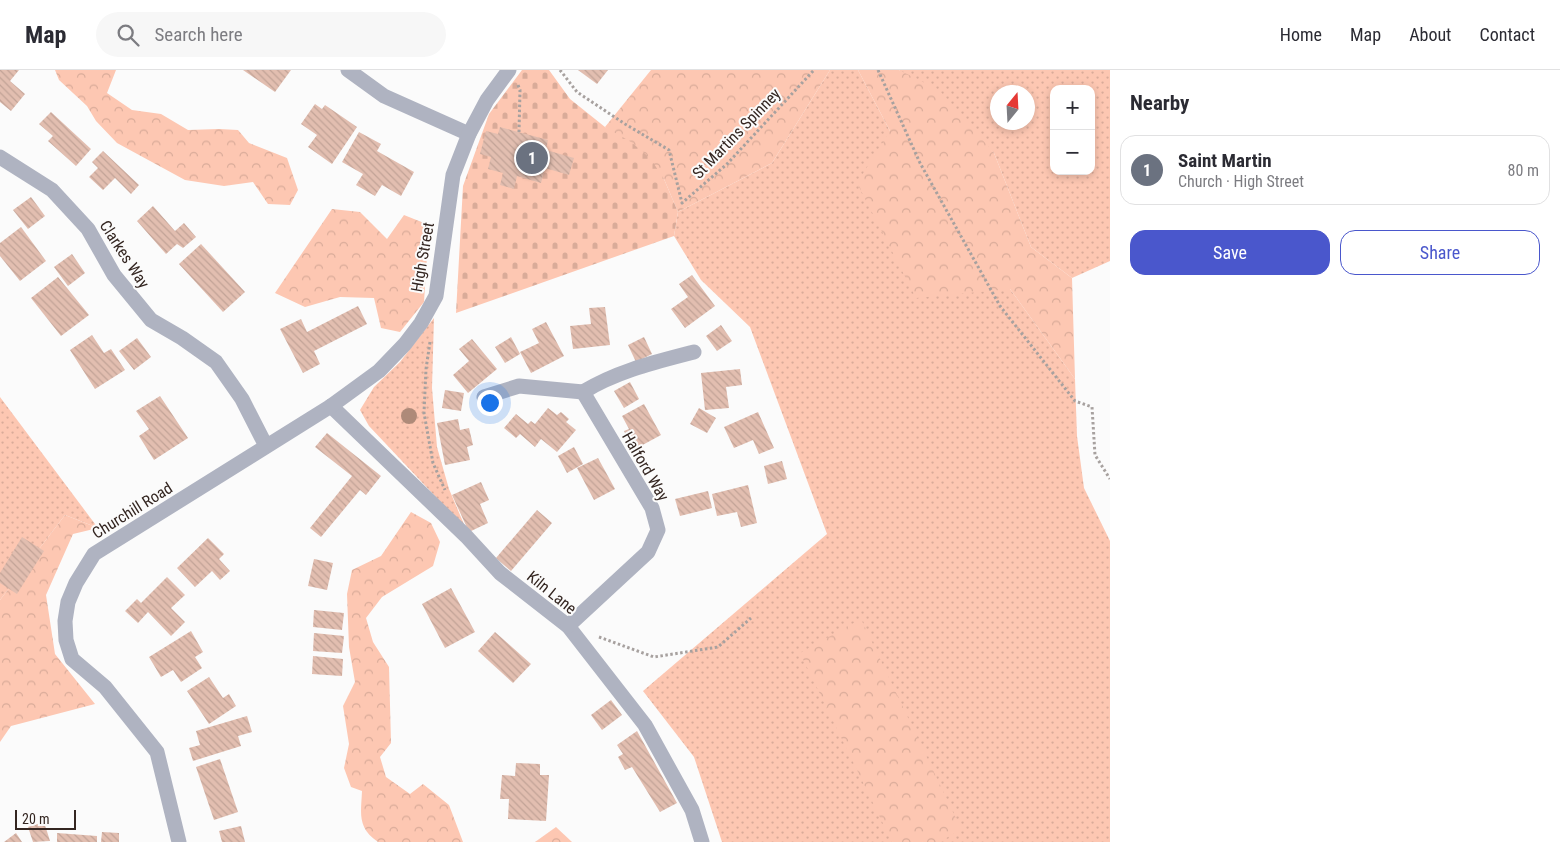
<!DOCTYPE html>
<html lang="en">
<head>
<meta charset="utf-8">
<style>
	body { margin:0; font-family:"Roboto Condensed",sans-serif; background:#f7f7f7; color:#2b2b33 }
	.controls { position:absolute; right:15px; top:15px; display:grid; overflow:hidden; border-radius:10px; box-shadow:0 2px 8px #0003 }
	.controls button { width:45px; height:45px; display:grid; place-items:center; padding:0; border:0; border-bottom:1px solid #e1e1e2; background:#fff; color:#2b2b33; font:25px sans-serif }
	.compass { position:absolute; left:990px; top:15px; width:45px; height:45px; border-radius:50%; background:#fff; box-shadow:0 2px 8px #0003; rotate:18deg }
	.scale { position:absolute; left:15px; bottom:12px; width:61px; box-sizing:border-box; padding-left:5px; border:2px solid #342621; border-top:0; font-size:14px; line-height:18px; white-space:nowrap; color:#342621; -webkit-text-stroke:4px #fbfbfb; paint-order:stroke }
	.you { position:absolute; left:489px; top:332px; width:18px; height:18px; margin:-12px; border:4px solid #fff; border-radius:50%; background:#1a73e8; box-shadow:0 0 0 8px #1a73e833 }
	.badge { display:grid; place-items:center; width:32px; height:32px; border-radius:50%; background:#4a57cc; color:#fff; font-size:16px; font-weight:700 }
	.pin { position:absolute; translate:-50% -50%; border:2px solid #fff; box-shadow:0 1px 5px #0006 }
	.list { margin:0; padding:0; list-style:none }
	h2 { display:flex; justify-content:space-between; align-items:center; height:65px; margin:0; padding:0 20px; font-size:21px }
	h2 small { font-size:16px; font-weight:400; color:#7c7c81 }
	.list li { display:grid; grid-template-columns:32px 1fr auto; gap:15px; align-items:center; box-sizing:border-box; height:70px; margin:0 10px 10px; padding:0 10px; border:1px solid #e1e1e2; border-radius:15px }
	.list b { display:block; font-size:19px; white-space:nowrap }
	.list p { margin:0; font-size:16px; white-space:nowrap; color:#7c7c81 }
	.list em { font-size:16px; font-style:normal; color:#7c7c81 }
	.actions { display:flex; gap:10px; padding:15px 20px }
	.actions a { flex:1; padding:11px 0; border:1px solid #4a57cc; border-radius:15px; text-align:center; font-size:18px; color:#4a57cc }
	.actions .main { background:#4a57cc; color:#fff }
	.icon { flex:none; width:28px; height:28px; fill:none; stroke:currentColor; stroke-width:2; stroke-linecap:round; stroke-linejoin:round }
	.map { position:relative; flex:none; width:1110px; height:772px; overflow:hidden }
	header { display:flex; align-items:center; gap:30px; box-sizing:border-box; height:70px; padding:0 25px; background:#fff; border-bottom:1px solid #e1e1e2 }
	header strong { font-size:24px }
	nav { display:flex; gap:28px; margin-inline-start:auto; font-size:18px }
	.search { width:350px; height:45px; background:#f7f7f7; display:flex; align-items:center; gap:12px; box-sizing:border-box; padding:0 18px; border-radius:28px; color:#7c7c81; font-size:19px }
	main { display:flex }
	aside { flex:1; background:#fff }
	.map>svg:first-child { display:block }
</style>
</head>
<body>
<header>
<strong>Map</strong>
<div class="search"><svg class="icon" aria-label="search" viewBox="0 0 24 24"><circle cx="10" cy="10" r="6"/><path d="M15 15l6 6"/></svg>Search here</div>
<nav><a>Home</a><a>Map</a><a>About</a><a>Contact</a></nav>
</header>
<main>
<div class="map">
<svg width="1110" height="772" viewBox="0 0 1110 772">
	<defs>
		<pattern id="grass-dots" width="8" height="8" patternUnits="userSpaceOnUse" patternTransform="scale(1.25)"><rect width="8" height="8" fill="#fdc7b2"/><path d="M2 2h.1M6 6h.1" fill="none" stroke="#d9ab99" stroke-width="1.8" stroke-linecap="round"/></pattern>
		<pattern id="forest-crowns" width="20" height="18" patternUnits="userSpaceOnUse" patternTransform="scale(1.25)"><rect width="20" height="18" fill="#fdc7b2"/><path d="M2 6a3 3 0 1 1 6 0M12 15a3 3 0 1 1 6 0" fill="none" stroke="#d9ab99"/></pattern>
		<pattern id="cemetery-stones" width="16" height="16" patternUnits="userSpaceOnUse" patternTransform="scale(1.25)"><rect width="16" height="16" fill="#fdc7b2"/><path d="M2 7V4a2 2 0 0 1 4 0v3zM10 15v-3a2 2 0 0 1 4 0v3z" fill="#d9ab99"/></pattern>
		<pattern id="building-back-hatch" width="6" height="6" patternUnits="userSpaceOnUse" patternTransform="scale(1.25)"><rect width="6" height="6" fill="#e2beb0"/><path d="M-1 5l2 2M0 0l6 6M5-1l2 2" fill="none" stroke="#c2a397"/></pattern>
	</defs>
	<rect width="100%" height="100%" fill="#fbfbfb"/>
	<g fill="url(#grass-dots)" fill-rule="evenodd">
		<path d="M830,0H858L890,61L1010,219L1075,309L1077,366L1084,418L1110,471V772H722L694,687L643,621L827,464L750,257L701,210L674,166L678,142L772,93Z"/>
		<path d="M899,0H1110V191L1072,208L1031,177L994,83ZM1054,19H1091V101H1054ZM998,22H1028V52H998Z"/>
		<path d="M434,248L432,318L437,377L449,419L466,459L369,356L360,340L374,317L400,292Z"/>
		<path d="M0,327L98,458L65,445L0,530Z"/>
	</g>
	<g fill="url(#forest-crowns)">
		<path d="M55,0H116L107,23L132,40L161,44L188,60L219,59L238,60L249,73L287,88L298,120L290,135L268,134L253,112L224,116L185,110L117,73L96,51L87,36L59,10Z"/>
		<path d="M651,0H830L772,93L678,142L664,109L605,57Z"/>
		<path d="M858,0H899L939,20L994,83L1031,177L1072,208L1075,309L1010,219L916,228L857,113L890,61Z"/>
		<path d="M332,139L360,142L387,169L404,145L429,155L424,232L400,262L381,258L374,228L340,227L305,237L275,223Z"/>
		<path d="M411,442L431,453L440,472L433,496L382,527L366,548L373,572L389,597L391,673L380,687L386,707L410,724L423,714L449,735L463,772H378C357,757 361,744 362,721L351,717L344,698L349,674L343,636L355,612L349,577L347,524L352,500L381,486Z"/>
		<path d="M65,445L98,458L73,464L46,525L55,584L95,634L11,656L0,672V530Z"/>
		<path d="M861,549L961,759L940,772H892L800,583Z"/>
		<path d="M556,757L572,772H535Z"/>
	</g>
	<path fill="url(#cemetery-stones)" d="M522,0H549L570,29L605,57L631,72L650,88L664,109L678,142L674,166L456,243L463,116L489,44Z"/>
	<g fill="url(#building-back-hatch)">
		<path d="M0,0H19L10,11L25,24L11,41L0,32Z"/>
		<path d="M243,0H291L275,22Z"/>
		<path d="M578,0H608L597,14Z"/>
		<path d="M315,34L322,39L325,35L357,57L332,94L308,77L317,65L301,54Z"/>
		<path d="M51,42L91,79L76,96L48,71L53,66L39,54Z"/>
		<path d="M500,57L548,70L546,80L574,88L569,105L545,98L541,113L517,106L514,119L500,115L503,103L488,99L491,87L480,84L486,61L498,64Z"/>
		<path d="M359,62L381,74L377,81L414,102L401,126L382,115L375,126L356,115L363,104L342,92Z"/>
		<path d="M103,81L139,115L131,124L115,108L103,120L89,107L98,98L92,92Z"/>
		<path d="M31,127L45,146L28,159L13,140Z"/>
		<path d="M153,136L175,161L184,153L196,167L183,178L177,174L166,184L137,151Z"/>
		<path d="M21,157L46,191L20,211L0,186V173Z"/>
		<path d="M201,174L245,222L223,242L179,194Z"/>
		<path d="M72,184L85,203L68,216L54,197Z"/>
		<path d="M692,205L715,236L685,258L671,239L688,227L679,214Z"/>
		<path d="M58,207L89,245L61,266L31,228Z"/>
		<path d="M358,236L367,254L314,281L320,294L303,303L280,259L301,249L307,262Z"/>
		<path d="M605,237L610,275L573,279L570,256L591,254L589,238Z"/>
		<path d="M546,252L564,286L531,303L520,282L539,273L532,259Z"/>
		<path d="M721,255L732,271L717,281L706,266Z"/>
		<path d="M92,265L104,283L111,279L125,300L95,319L70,280Z"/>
		<path d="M511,267L520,284L505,293L495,277Z"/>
		<path d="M644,267L652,284L636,292L628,275Z"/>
		<path d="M137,268L151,287L134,300L119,281Z"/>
		<path d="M472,269L497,299L468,323L453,305L469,291L459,279Z"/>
		<path d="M740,299L742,315L726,317L729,338L705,340L701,303Z"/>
		<path d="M630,312L639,329L624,338L614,321Z"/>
		<path d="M445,320L464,323L461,341L442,338Z"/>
		<path d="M160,326L188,368L154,390L139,366L149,359L136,341Z"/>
		<path d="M644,334L661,365L637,378L632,367L628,369L624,361L629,359L622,346Z"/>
		<path d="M548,338L557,345L561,342L569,349L566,352L576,360L557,382L541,369L535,377L520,364L516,368L504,358L516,344L528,354L531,351L535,354Z"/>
		<path d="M699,338L716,348L707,363L690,354Z"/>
		<path d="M758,342L774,378L759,384L753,370L734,378L724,357Z"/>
		<path d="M458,349L460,360L469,358L473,375L467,377L470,390L445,395L437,353Z"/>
		<path d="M327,363L381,406L366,425L360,420L321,467L310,458L352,406L315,377Z"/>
		<path d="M574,377L583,394L567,403L558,386Z"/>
		<path d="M598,388L615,419L594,430L577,398Z"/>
		<path d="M782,391L787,409L768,414L764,396Z"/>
		<path d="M481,412L489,430L480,434L488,453L469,462L452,425Z"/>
		<path d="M748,415L757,453L741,457L737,442L717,446L712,424Z"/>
		<path d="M708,421L712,438L680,446L675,429Z"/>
		<path d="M537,440L552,453L511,501L496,488Z"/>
		<path d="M22,467L44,481L17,524L0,513V503Z"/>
		<path d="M208,468L224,484L219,489L230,501L220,510L212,501L195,517L177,498Z"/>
		<path d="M314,489L333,493L327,520L308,516Z"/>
		<path d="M167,507L185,525L171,538L185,552L171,566L148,542L138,553L125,541L137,529L141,533Z"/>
		<path d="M451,518L475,562L445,578L422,534Z"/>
		<path d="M314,540L344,543L342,560L313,557Z"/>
		<path d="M191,561L203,582L195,587L202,598L181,612L173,600L161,607L149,587Z"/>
		<path d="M495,562L531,594L513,613L478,581Z"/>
		<path d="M314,563L344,566L342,583L313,581Z"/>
		<path d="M313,586L343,589L342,606L312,604Z"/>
		<path d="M209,607L223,628L229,624L236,636L209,654L187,621Z"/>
		<path d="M611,630L622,645L602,660L591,645Z"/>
		<path d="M247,646L252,662L238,666L241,676L193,691L189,678L200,675L196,661Z"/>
		<path d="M637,661L677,733L660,742L632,697L625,700L618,687L623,684L617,675Z"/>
		<path d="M220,689L238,742L214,750L196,697Z"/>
		<path d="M516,693L540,694V705H549L546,751L508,749L509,729H500L502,705L515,706Z"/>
		<path d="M44,752L50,771L33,772L28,757Z"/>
		<path d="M241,756L245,772H222L219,761Z"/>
		<path d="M102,762L119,763V772H101Z"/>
		<path d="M16,763L22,772H4Z"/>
		<path d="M57,763L97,766V772H57Z"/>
	</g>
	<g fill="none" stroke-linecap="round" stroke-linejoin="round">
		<g stroke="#a7a19f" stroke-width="3" stroke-dasharray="2.5 2.5" stroke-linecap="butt">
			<path d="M560,0L577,22L625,54L669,80L682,133L727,94L814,0"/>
			<path d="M878,0L920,93L1000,236L1075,331L1092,337L1095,385L1110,409"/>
			<path d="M518,15L520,20L519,62"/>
			<path d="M430,272L426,299L424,343L433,393L445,420"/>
			<path d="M599,567L654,587L718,577L751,548"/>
		</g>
		<g stroke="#afb3c1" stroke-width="15">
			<path d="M348,0L384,26L469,64"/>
			<path d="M0,87L52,120L88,159L114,205L151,250L182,268L216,292L242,329L266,376"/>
			<path d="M484,327L519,316L583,322"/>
			<path d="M331,336L466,466L500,503L568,556L645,655L692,740L702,772"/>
			<path d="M568,556L648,482L658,460L652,438L583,322C617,301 656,292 694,282"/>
			<path d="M179,772L157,682L105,617L72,589L66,570L65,551L68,532L76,513L94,484L331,336L379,301L405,274L421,253L436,226L453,105L469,64L487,30L509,0"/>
		</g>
	</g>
	<circle fill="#ae8a79" cx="409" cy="346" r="8"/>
	<g text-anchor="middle" stroke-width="4" stroke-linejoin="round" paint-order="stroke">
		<g font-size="16" fill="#342621" stroke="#fbfbfb">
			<text transform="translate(736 63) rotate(-46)" y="6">St Martins Spinney</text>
			<text transform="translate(125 184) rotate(57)" y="6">Clarkes Way</text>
			<text transform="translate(422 187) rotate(-80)" y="6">High Street</text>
			<text transform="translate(646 396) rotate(60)" y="6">Halford Way</text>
			<text transform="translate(132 440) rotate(-32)" y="6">Churchill Road</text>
			<text transform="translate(552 522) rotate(39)" y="6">Kiln Lane</text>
		</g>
	</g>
</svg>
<div class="controls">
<button>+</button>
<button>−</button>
</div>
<svg class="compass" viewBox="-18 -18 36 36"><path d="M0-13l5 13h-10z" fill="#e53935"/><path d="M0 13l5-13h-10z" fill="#7c7c81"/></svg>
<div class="scale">20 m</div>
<div class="you"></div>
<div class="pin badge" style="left:532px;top:88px;background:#6b7280">1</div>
</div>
<aside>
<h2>Nearby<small></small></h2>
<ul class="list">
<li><span class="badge" style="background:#6b7280">1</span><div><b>Saint Martin</b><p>Church · High Street</p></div><em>80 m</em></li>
</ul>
<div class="actions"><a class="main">Save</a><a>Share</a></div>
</aside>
</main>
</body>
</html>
